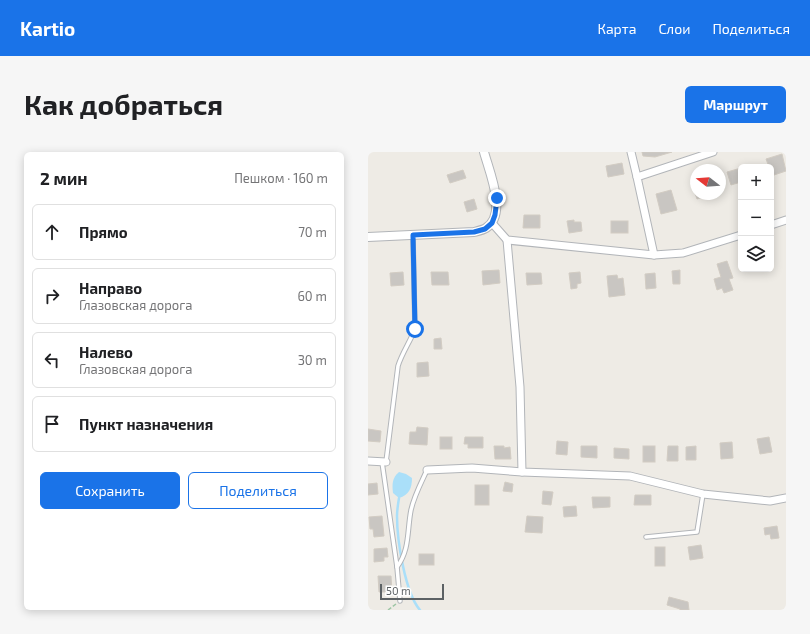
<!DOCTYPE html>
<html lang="ru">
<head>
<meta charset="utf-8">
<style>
	body { margin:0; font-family:"Exo 2",sans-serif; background:#f6f6f6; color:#202124 }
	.controls { position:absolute; right:12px; top:12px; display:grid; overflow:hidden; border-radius:6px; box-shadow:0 2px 10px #0003 }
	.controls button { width:36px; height:36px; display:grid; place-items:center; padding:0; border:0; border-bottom:1px solid #e0e0e0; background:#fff; color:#202124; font:20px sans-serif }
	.compass { position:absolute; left:322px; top:12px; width:36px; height:36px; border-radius:50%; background:#fff; box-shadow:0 2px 10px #0003; rotate:287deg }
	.scale { position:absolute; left:12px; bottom:10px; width:64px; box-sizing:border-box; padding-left:4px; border:2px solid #5c6164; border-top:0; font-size:11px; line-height:14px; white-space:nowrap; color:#5c6164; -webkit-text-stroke:3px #fff; paint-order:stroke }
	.stop { position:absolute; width:12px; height:12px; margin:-9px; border:3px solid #1a73e8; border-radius:50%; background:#fff }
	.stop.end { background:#1a73e8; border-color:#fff; box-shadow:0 1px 4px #0008 }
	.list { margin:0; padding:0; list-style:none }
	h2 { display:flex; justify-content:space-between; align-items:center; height:52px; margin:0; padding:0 16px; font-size:17px }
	h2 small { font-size:13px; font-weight:400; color:#757577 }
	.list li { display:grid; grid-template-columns:26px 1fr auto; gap:12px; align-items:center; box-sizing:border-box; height:56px; margin:0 8px 8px; padding:0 8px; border:1px solid #e0e0e0; border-radius:6px }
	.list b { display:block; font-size:15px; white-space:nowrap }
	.list p { margin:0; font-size:13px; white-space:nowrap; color:#757577 }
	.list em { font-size:13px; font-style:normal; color:#757577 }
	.actions { display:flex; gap:8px; padding:12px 16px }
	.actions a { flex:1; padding:9px 0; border:1px solid #1a73e8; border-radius:6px; text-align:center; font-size:14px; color:#1a73e8 }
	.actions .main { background:#1a73e8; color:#fff }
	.icon { flex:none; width:22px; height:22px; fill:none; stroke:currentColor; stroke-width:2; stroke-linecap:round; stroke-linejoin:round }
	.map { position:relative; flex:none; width:418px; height:458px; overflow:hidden; border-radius:6px }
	header { display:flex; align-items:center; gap:24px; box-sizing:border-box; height:56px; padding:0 20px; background:#1a73e8; color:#fff }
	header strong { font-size:19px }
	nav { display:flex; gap:22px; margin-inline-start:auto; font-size:14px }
	.intro { display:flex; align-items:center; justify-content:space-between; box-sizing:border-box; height:96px; padding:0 24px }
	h1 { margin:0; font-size:28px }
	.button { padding:10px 18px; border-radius:6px; background:#1a73e8; color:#fff; font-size:14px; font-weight:700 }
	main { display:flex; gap:24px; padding:0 24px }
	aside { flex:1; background:#fff; border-radius:6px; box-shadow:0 2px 10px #0003 }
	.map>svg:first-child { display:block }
</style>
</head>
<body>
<header>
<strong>Kartio</strong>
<nav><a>Карта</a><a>Слои</a><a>Поделиться</a></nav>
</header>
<div class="intro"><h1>Как добраться</h1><a class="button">Маршрут</a></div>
<main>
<aside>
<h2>2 мин<small>Пешком · 160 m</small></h2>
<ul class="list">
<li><svg class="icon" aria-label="ahead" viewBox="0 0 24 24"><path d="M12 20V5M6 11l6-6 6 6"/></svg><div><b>Прямо</b></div><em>70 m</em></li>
<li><svg class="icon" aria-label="right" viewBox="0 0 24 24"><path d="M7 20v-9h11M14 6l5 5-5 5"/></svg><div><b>Направо</b><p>Глазовская дорога</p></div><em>60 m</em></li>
<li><svg class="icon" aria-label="left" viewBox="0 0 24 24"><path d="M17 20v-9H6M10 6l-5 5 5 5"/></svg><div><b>Налево</b><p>Глазовская дорога</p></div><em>30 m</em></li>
<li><svg class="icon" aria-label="arrive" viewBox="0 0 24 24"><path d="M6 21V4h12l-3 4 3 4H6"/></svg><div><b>Пункт назначения</b></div></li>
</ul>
<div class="actions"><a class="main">Сохранить</a><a>Поделиться</a></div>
</aside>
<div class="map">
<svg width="418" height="458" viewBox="0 0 418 458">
	<rect width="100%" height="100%" fill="#eeebe5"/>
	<path fill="#aadff9" d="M31,320L38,322L44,326C44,336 41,343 31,346L25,341C24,332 24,326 31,320Z"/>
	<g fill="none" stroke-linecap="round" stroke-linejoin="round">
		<path stroke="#aadff9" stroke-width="2.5" d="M31,346C30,352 29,358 29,364C29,388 37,441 52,458"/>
	</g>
	<g fill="#c9c6c2" stroke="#d2ccc3">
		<path d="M274,0H304L287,5L275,4Z"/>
		<path d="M414,2L418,19L403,24V15H401L398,7Z"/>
		<path d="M254,11L256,22L240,25L238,14Z"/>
		<path d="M373,16V30L363,33L359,20Z"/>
		<path d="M95,18L98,26L82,31L79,23Z"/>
		<path d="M328,29V42L342,43L329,47L323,30Z"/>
		<path d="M303,38L309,58L293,62L288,42Z"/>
		<path d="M106,47L109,57L99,60L96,50Z"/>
		<path d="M156,63H172V76H155Z"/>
		<path d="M206,68V70H213L214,79L201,81L199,69Z"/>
		<rect x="243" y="69" width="17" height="12"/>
		<path d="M359,109L365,126L361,127L365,138L356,141L354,136L349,138L346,127L353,125L349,112Z"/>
		<path d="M131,118L132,131L115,133L114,119Z"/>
		<path d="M312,118V132H305L304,119Z"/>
		<path d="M35,120L36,133L23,134L22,121Z"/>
		<path d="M63,120H80L81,133H64Z"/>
		<path d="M212,120L213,131L209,132V136L203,137L201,121Z"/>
		<path d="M158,121H173L174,132L159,133Z"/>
		<path d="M287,121L288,136L278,137L277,122Z"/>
		<path d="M249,123L250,127L255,126L257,143L241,145L239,124Z"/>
		<path d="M73,186L74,197H66V187Z"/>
		<path d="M60,210L61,224L49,225V211Z"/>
		<path d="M49,275L60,276L59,293L41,292L42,280H48Z"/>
		<path d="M0,277L13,279L12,290L0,289Z"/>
		<rect x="72" y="285" width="12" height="12"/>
		<path d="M97,285H115V296H100V292H96Z"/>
		<path d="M401,285L404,300L392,302L389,287Z"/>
		<path d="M189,289L200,290L199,303L188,302Z"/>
		<path d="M364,290L365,306L353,307L352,291Z"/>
		<path d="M126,294H136V296L142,295L143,307H127Z"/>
		<path d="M213,294H229V306L213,305Z"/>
		<rect x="275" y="294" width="12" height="16"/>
		<path d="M300,294H310V309H299Z"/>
		<path d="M328,294V308H318V295Z"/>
		<path d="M246,296L261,297V307L246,306Z"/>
		<path d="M137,330L145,332L144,340L135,339Z"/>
		<path d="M9,331L10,342L0,343V332Z"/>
		<rect x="107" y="333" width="14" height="20"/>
		<path d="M175,339L185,340L183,353L174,352Z"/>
		<path d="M267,343H283V353H266Z"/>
		<path d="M224,345H242V355L225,356Z"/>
		<path d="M208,354L209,364L196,365L195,355Z"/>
		<path d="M14,364L16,384L6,385L5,377H2L1,365Z"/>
		<path d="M159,364L175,365L174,381L157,380Z"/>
		<path d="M409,374L411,386L403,387L402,382L397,383L396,376Z"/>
		<path d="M333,393L335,406L322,408L320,395Z"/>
		<rect x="287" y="395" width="10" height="19"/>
		<path d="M19,396L20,405H16V409L6,410V397Z"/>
		<rect x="51" y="402" width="15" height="11"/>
		<path d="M10,424H23L24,440H11Z"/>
		<path d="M301,445L320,450L321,458H312V457L299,453Z"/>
	</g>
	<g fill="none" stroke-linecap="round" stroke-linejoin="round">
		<defs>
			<g id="service">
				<path d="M14,310L29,415L32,449"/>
				<path d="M18,310L30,214C34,201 42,190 47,177L45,84"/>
				<path d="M278,385L329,380L335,342"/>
				<path d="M29,415C42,398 39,378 43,358C46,344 53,331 59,318"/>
			</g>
			<g id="minor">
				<path d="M263,0L269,25"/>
				<path d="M124,71L139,88L286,103L315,101L373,83"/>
				<path d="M403,73L418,68"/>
				<path d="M139,88L152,235L154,320L262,324L335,342L402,349L418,346"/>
				<path d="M286,103L269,25L345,0"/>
				<path d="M0,309L18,310"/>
				<path d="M59,318L104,316L154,320"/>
			</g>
			<path id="tertiary" d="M0,85L106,80C110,79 115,78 118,76C140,62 121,19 116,0"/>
		</defs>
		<use href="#service" stroke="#b2b5b9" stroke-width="5.5"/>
		<use href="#minor" stroke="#b2b5b9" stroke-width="9"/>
		<use href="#tertiary" stroke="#b2b5b9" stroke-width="10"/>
		<path stroke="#9ec6a5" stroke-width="1.5" stroke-dasharray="4 2" stroke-linecap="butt" d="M20,458L28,452"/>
		<use href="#service" stroke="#fff" stroke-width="3.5"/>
		<use href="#minor" stroke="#fff" stroke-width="7"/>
		<use href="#tertiary" stroke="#fff" stroke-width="8"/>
	</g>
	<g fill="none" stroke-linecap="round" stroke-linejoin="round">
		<path stroke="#1a73e8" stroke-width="5" d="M47,177L45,83L106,80L117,77L124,71L127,63L129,46"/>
	</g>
</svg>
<div class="controls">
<button>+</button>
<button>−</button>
<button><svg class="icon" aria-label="layers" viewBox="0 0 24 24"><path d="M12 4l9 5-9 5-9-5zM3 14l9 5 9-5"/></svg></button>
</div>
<svg class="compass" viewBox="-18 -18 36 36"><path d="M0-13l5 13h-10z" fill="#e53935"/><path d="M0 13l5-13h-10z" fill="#757577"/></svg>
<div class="scale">50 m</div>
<div class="stop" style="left:47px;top:177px"></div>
<div class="stop end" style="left:129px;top:46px"></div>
</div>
</main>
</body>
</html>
